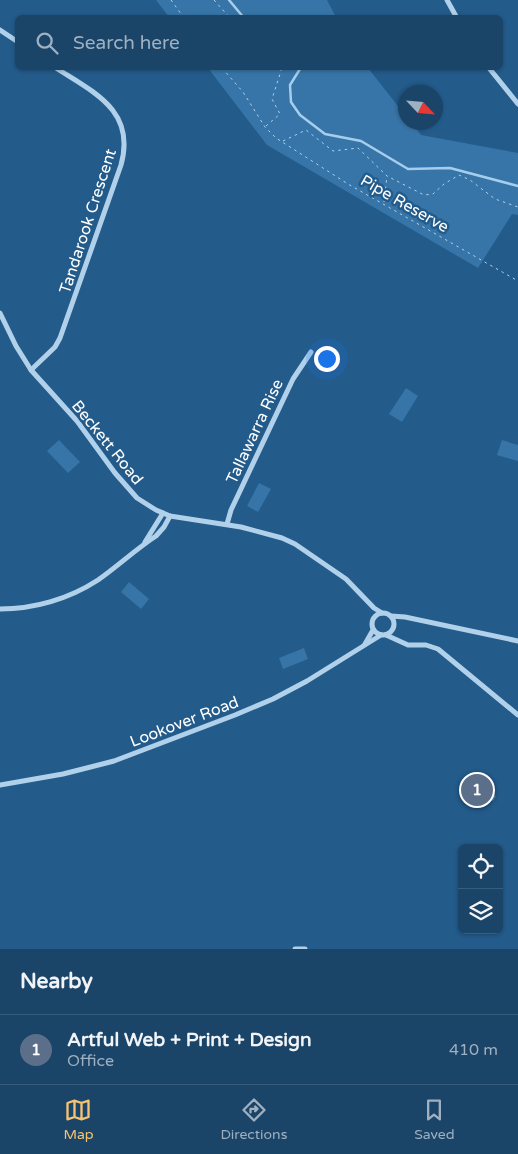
<!DOCTYPE html>
<html lang="en">
<head>
<meta charset="utf-8">
<style>
	body { margin:0; font-family:"Varela Round",sans-serif; background:#234b6e; color:#f1f3f6 }
	.controls { position:absolute; right:15px; bottom:15px; display:grid; overflow:hidden; border-radius:8px; box-shadow:0 1px 4px #0004 }
	.controls button { width:45px; height:45px; display:grid; place-items:center; padding:0; border:0; border-bottom:1px solid #385c7c; background:#1a4468; color:#f1f3f6; font:25px sans-serif }
	.compass { position:absolute; left:398px; top:85px; width:45px; height:45px; border-radius:50%; background:#1a4468; box-shadow:0 1px 4px #0004; rotate:116deg }
	.you { position:absolute; left:326px; top:358px; width:18px; height:18px; margin:-12px; border:4px solid #fff; border-radius:50%; background:#1a73e8; box-shadow:0 0 0 8px #1a73e833 }
	.badge { display:grid; place-items:center; width:32px; height:32px; border-radius:50%; background:#f6c373; color:#fff; font-size:16px; font-weight:700 }
	.pin { position:absolute; translate:-50% -50%; border:2px solid #fff; box-shadow:0 1px 5px #0006 }
	.list { margin:0; padding:0; list-style:none }
	h2 { display:flex; justify-content:space-between; align-items:center; height:65px; margin:0; padding:0 20px; font-size:21px }
	h2 small { font-size:16px; font-weight:400; color:#9fb0c0 }
	.list li { display:grid; grid-template-columns:32px 1fr auto; gap:15px; align-items:center; box-sizing:border-box; height:70px; padding:0 20px; border-top:1px solid #385c7c }
	.list b { display:block; font-size:19px; white-space:nowrap }
	.list p { margin:0; font-size:16px; white-space:nowrap; color:#9fb0c0 }
	.list em { font-size:16px; font-style:normal; color:#9fb0c0 }
	.icon { flex:none; width:28px; height:28px; fill:none; stroke:currentColor; stroke-width:2; stroke-linecap:round; stroke-linejoin:round }
	.map { position:relative; flex:none; width:518px; height:949px; overflow:hidden }
	.search { position:absolute; background:#1a4468; box-shadow:0 1px 4px #0004; left:15px; right:15px; top:15px; height:55px; display:flex; align-items:center; gap:12px; box-sizing:border-box; padding:0 18px; border-radius:8px; color:#9fb0c0; font-size:19px }
	.sheet { height:135px; background:#1a4468 }
	nav { display:flex; justify-content:space-around; align-items:center; box-sizing:border-box; height:70px; border-top:1px solid #385c7c; background:#1a4468; font-size:14px; color:#9fb0c0 }
	nav a { display:grid; justify-items:center; gap:2px }
	nav .on { color:#f6c373 }
	.map>svg:first-child { display:block }
</style>
</head>
<body>
<div class="map">
<svg width="518" height="949" viewBox="0 0 518 949">
	<rect width="100%" height="100%" fill="#235b8b"/>
	<g fill="#3775a8">
		<path d="M156,0H327L336,17H169Z"/>
		<path d="M208,68H368L405,115L406,122L412,123L421,135L518,153V215L512,214L478,268L267,145Z"/>
		<path d="M406,388L418,396L402,422L389,414Z"/>
		<path d="M59,440L80,462L68,473L47,451Z"/>
		<path d="M502,440L518,445V461L497,455Z"/>
		<path d="M259,483L271,489L258,512L247,506Z"/>
		<path d="M129,582L149,599L141,609L121,592Z"/>
		<path d="M304,648L308,659L283,669L279,658Z"/>
	</g>
	<g fill="none" stroke-linecap="round" stroke-linejoin="round">
		<g stroke="#a5cdec" stroke-width="2.5">
			<path d="M229,0L244,18"/>
			<path d="M299,68L300,69L290,85L291,102L300,115L325,134L361,141L408,169L450,168L518,186"/>
		</g>
	</g>
	<path fill="#5087b4" d="M470,776L476,780L475,782L496,796L493,801L490,799L487,802L485,800L480,804L473,800L475,797L462,789Z"/>
	<g fill="none" stroke-linecap="round" stroke-linejoin="round">
		<g stroke="#b1d1eb" stroke-width="1" stroke-dasharray="2.5 4" stroke-linecap="butt">
			<path d="M171,0L184,18"/>
			<path d="M214,0L230,18"/>
			<path d="M222,68L243,92L265,127L276,138L348,184L518,281"/>
			<path d="M266,126L280,114L272,99L281,71L280,68"/>
			<path d="M283,141L306,130L333,151L358,148L387,176L424,195L433,194L444,184L459,175L470,180L495,199L518,207"/>
			<path d="M384,202L387,176"/>
		</g>
		<g stroke="#b1d1eb" stroke-width="5">
			<path d="M447,0L457,18"/>
			<path d="M0,30L18,42"/>
			<path d="M489,68L518,104"/>
			<path d="M0,313L16,346L31,370L77,421L115,473L137,498L156,510L170,516L241,527L282,538L295,544L346,579L374,608L382,613"/>
			<path d="M31,370L55,347L60,338L121,165C136,111 95,93 56,68"/>
			<path d="M227,524L231,510L293,379L311,352"/>
			<path d="M145,542L163,513"/>
			<path d="M0,609C34,609 69,599 98,580C118,566 136,549 156,536L164,527L170,516"/>
			<circle cx="383" cy="624" r="11"/>
			<path d="M391,616L405,617L518,641"/>
			<path d="M386,635L408,645H426L438,649L518,715"/>
			<path d="M365,644L373,630"/>
			<path d="M0,785L63,774L114,761L235,715L273,699L307,681L381,635"/>
			<path d="M295,949H305"/>
		</g>
	</g>
	<g text-anchor="middle" stroke-width="5" stroke-linejoin="round" paint-order="stroke">
		<g font-size="16" fill="#fff" stroke="#235b8b">
			<text transform="translate(405 203) rotate(30)" y="6">Pipe Reserve</text>
			<text transform="translate(87 221) rotate(-72)" y="6">Tandarook Crescent</text>
			<text transform="translate(254 431) rotate(-65)" y="6">Tallawarra Rise</text>
			<text transform="translate(108 442) rotate(51)" y="6">Beckett Road</text>
			<text transform="translate(184 721) rotate(-21)" y="6">Lookover Road</text>
		</g>
	</g>
</svg>
<div class="controls">
<button><svg class="icon" aria-label="locate" viewBox="0 0 24 24"><circle cx="12" cy="12" r="6"/><path d="M12 2v4M12 18v4M2 12h4M18 12h4"/></svg></button>
<button><svg class="icon" aria-label="layers" viewBox="0 0 24 24"><path d="M12 4l9 5-9 5-9-5zM3 14l9 5 9-5"/></svg></button>
</div>
<svg class="compass" viewBox="-18 -18 36 36"><path d="M0-13l5 13h-10z" fill="#e53935"/><path d="M0 13l5-13h-10z" fill="#9fb0c0"/></svg>
<div class="you"></div>
<div class="pin badge" style="left:477px;top:790px;background:#5c6f8a">1</div>
<div class="search"><svg class="icon" aria-label="search" viewBox="0 0 24 24"><circle cx="10" cy="10" r="6"/><path d="M15 15l6 6"/></svg>Search here</div>
</div>
<section class="sheet">
<h2>Nearby<small></small></h2>
<ul class="list">
<li><span class="badge" style="background:#5c6f8a">1</span><div><b>Artful Web + Print + Design</b><p>Office</p></div><em>410 m</em></li>
</ul>
</section>
<nav>
<a class="on"><svg class="icon" aria-label="map" viewBox="0 0 24 24"><path d="M3 6l6-2 6 2 6-2v14l-6 2-6-2-6 2zM9 4v14M15 6v14"/></svg>Map</a>
<a><svg class="icon" aria-label="directions" viewBox="0 0 24 24"><path d="M12 3l9 9-9 9-9-9zM9 14v-3h6M13 9l2 2-2 2"/></svg>Directions</a>
<a><svg class="icon" aria-label="saved" viewBox="0 0 24 24"><path d="M7 4h10v16l-5-4-5 4z"/></svg>Saved</a>
</nav>
</body>
</html>
